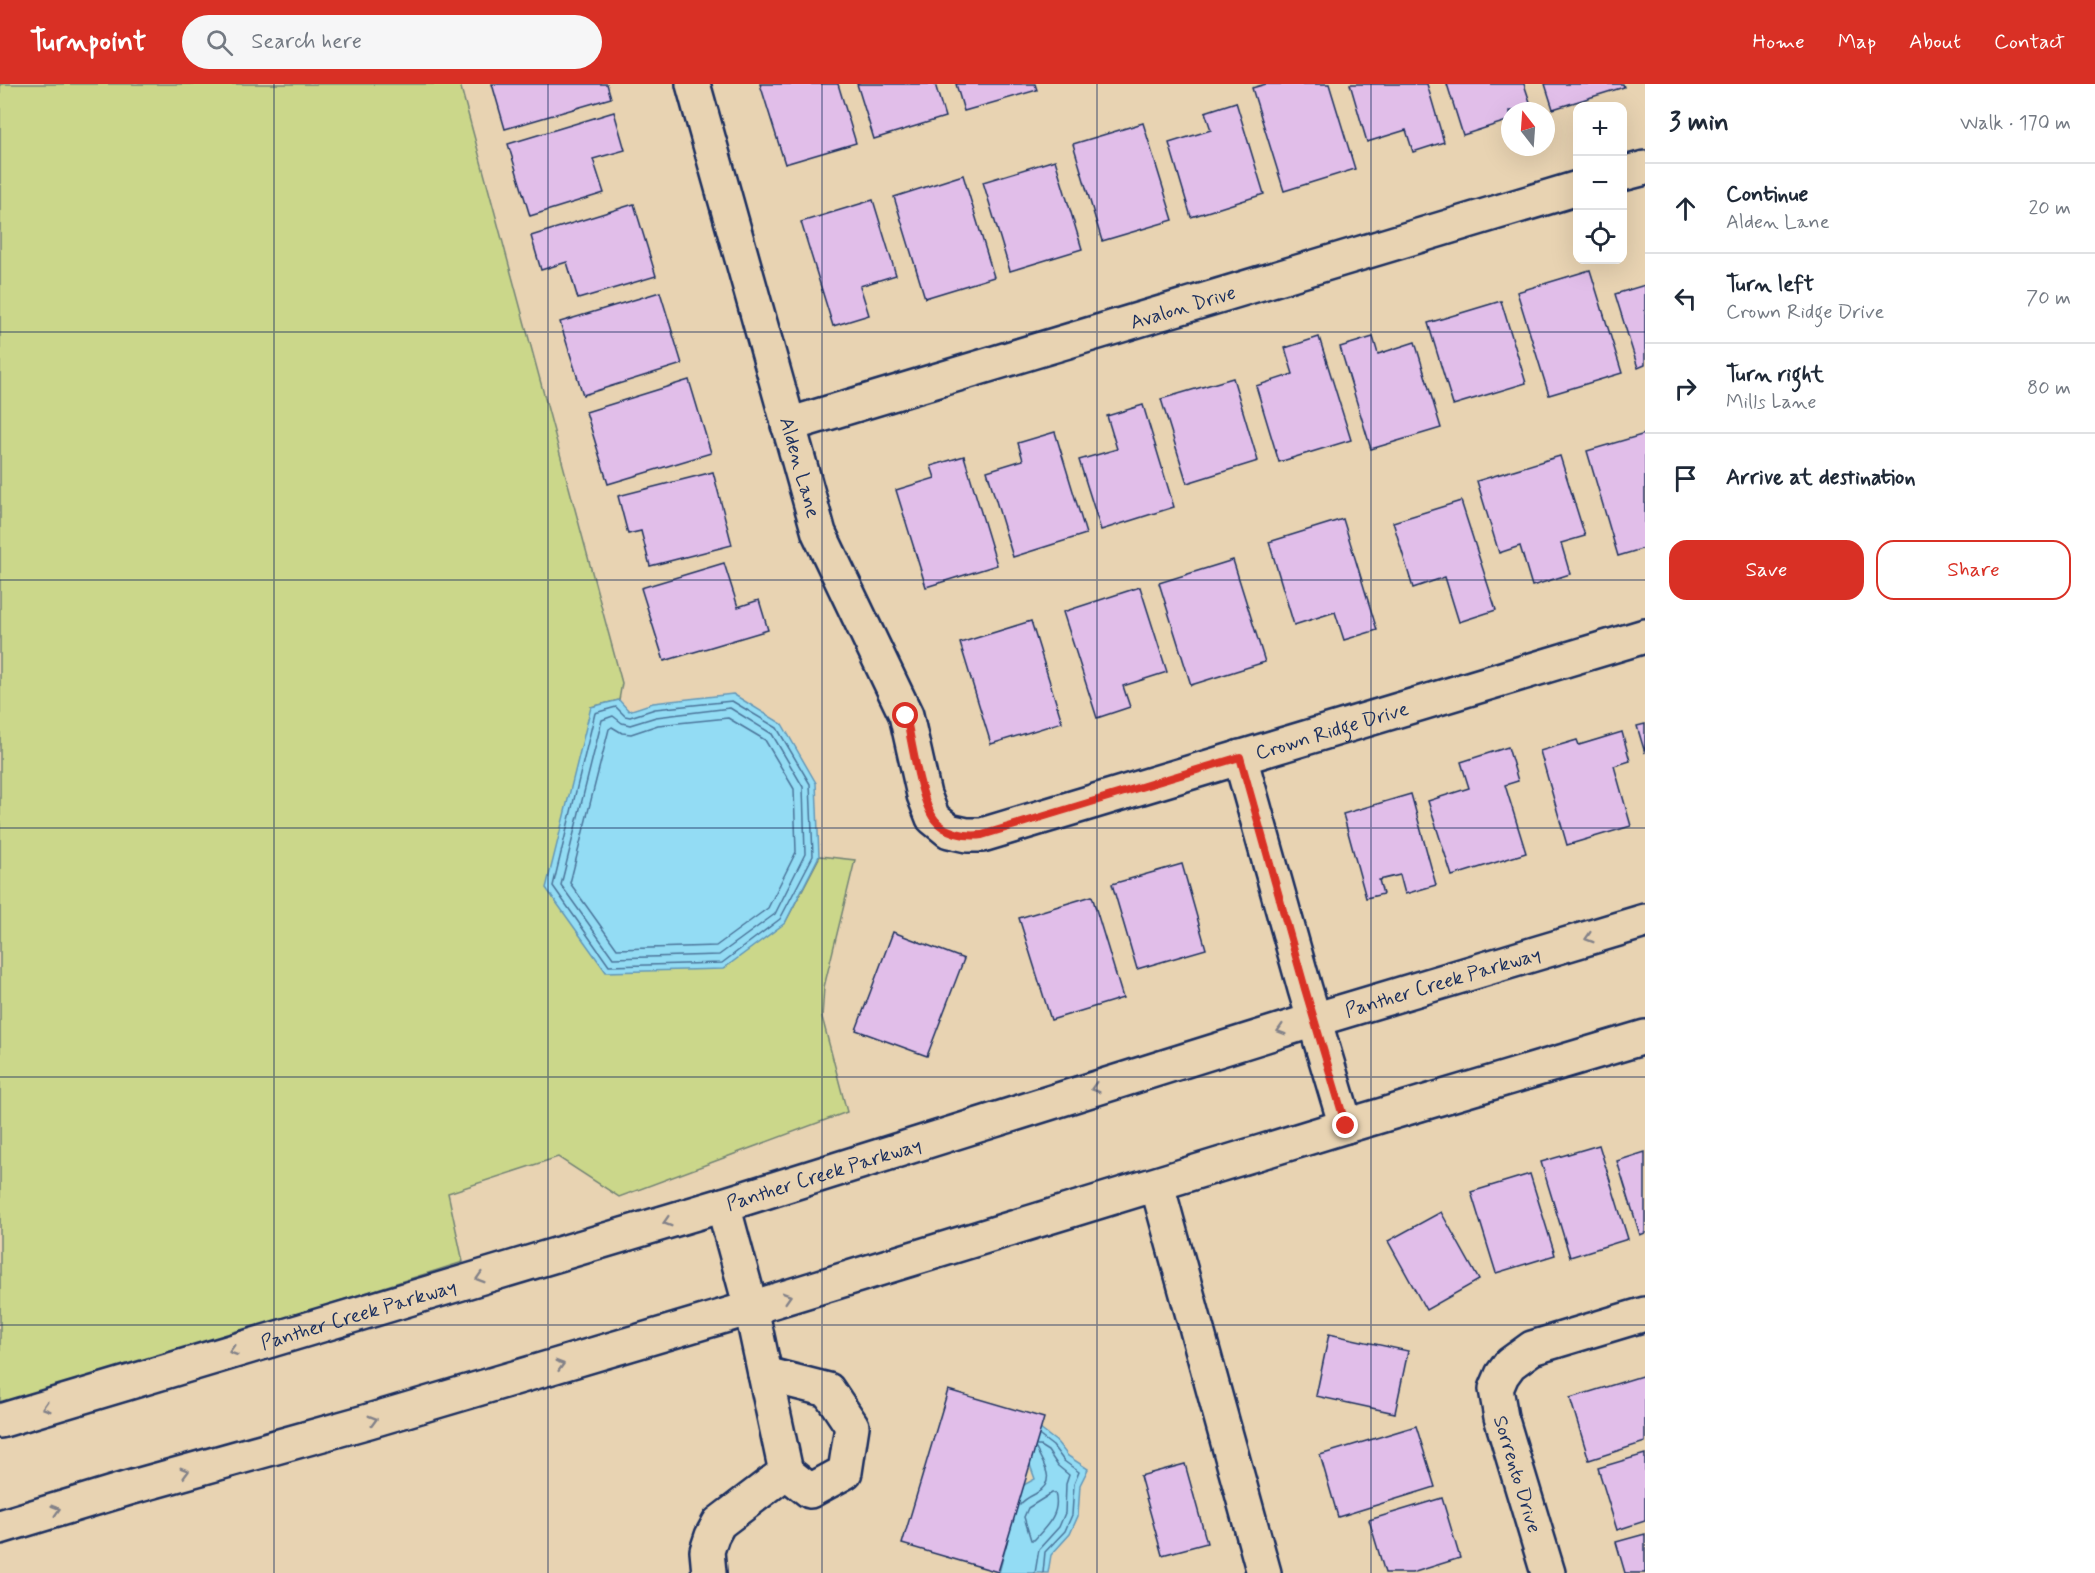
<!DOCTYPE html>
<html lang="en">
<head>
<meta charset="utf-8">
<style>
	body { margin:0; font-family:Mynerve,sans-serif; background:#f6f6f7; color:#1f2937 }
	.controls { position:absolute; right:18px; top:18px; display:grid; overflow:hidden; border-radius:12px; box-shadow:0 6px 24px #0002 }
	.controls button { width:54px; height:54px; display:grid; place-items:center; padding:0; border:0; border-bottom:2px solid #e0e1e3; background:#fff; color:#1f2937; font:30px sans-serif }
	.compass { position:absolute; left:1501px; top:18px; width:54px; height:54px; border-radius:50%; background:#fff; box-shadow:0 6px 24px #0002; rotate:343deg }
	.stop { position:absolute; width:18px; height:18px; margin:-14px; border:4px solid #d93025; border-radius:50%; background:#fff }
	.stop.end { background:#d93025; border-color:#fff; box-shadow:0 2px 6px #0008 }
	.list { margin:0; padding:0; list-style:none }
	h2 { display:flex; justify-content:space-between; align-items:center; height:78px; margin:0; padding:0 24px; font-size:26px }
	h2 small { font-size:20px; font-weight:400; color:#747a83 }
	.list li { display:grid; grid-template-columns:39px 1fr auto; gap:18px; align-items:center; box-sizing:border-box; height:90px; padding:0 24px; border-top:2px solid #e0e1e3 }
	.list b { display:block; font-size:22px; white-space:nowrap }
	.list p { margin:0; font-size:20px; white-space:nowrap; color:#747a83 }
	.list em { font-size:20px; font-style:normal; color:#747a83 }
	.actions { display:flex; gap:12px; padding:18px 24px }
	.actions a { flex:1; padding:14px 0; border:2px solid #d93025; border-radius:18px; text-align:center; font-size:21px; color:#d93025 }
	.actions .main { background:#d93025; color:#fff }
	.icon { flex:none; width:33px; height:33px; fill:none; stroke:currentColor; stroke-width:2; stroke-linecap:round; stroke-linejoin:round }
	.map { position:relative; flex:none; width:1645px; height:1489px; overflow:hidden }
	header { display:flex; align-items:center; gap:36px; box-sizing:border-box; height:84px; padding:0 30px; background:#d93025; color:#fff }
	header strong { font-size:28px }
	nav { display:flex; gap:33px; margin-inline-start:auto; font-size:21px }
	.search { width:420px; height:54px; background:#f6f6f7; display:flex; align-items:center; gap:15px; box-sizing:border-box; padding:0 21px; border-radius:33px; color:#747a83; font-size:22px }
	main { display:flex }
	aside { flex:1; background:#fff }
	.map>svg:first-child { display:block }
</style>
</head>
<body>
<header>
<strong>Turnpoint</strong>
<div class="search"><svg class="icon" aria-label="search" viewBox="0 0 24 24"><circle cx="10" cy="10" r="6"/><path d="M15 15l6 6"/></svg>Search here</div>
<nav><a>Home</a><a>Map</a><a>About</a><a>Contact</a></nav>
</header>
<main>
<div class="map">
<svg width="1645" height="1489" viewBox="0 0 1645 1489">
	<rect width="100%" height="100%" fill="#e8d3b2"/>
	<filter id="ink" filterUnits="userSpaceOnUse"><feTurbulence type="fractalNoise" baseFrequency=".0167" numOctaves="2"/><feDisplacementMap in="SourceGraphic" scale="12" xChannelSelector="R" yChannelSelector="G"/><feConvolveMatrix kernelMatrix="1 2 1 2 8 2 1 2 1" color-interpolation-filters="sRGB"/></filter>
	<g filter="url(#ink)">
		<path fill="#cbd78a" stroke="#738374" stroke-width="1.5" d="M0,0H460L622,599L619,616L591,623L785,839L820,772L855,776L824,903L822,933L847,1028L619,1113L558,1073L448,1109L463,1178L0,1324Z"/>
		<g fill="#93dcf4" stroke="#6397b8" stroke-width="1.5">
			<path d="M733,610L782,640L816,699L819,772L785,839L723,885L606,888L546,804L591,623L619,616L629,627L653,619Z"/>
			<path d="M1031,1338L1057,1358L1068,1372L1088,1385L1080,1401L1078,1432L1070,1450L1051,1471L1048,1489H999L1007,1458L999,1433L1011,1408L1035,1395L1030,1381Z"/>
		</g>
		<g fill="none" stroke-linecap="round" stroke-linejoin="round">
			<g stroke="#4b749a" stroke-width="1.5">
				<path d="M732,617L777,644L810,700L813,772L780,835L722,879L609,882L553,802L595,629L616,623L625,632L630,633L655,625Z"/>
				<path d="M730,624L772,650L803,703L805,770L775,830L719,871L613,874L561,801L602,636L613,632L622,639L630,641L656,633Z"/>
				<path d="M728,634L765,656L794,705L796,768L768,824L716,862L617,865L570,799L609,645L612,643L622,649L631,650L658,641Z"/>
				<path d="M1040,1352L1053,1362L1064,1377L1079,1388L1074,1400L1072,1431L1065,1447L1045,1468L1043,1489"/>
				<path d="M1052,1409H1055C1061,1429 1047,1442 1034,1456H1031L1024,1433L1028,1424Z"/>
				<path d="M1020,1421C1023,1416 1029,1413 1035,1410C1057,1398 1045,1383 1036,1365"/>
				<path d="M1035,1489L1039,1465L1059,1443L1065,1429L1066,1400L1069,1391L1058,1382L1048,1367L1040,1362H1037"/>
			</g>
		</g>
		<g fill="#e1bee9" stroke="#1b2f5e" stroke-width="1.5">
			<path d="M492,0H607L611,14L505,45Z"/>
			<path d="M760,0H838L856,59L785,80Z"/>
			<path d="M857,0H935L945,33L874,55Z"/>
			<path d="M956,0H1035L1037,6L964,27Z"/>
			<path d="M1266,0H1329L1355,85L1284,107L1252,4Z"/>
			<path d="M1350,0H1427L1444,58L1413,68L1406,46L1367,58Z"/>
			<path d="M1447,0H1524L1533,27H1510V36L1463,51Z"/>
			<path d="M1545,0H1623L1624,3L1553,25Z"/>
			<path d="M1236,18L1264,110L1191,133L1169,59L1211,46L1205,28Z"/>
			<path d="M614,28L625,66L593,75L604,109L530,132L508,60Z"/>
			<path d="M1143,39L1173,136L1102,157L1073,60Z"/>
			<path d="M1055,76L1082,165L1010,187L983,98Z"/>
			<path d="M963,91L994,193L925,214L894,113Z"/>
			<path d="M873,116L896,191L860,202L869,231L833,242L801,138Z"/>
			<path d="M634,120L656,192L578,215L567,178L541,186L531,152Z"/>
			<path d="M1590,186L1622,289L1549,311L1517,208Z"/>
			<path d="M1645,201V281L1638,284L1615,210Z"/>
			<path d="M660,208L682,280L583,311L560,238Z"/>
			<path d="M1501,217L1526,299L1453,321L1428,239Z"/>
			<path d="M1319,253L1351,356L1279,378L1256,302L1293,290L1285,264Z"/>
			<path d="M1373,253L1378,270L1415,258L1441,344L1371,365L1340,263Z"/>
			<path d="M1233,294L1258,377L1187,399L1161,315Z"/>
			<path d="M689,296L711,369L608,400L586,328Z"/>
			<path d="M1143,321L1174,423L1101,446L1079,376L1117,365L1107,332Z"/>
			<path d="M1055,348L1086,450L1013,473L987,387L1023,376L1018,359Z"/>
			<path d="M1645,350V464L1618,472L1587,367Z"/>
			<path d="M964,372L997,481L926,503L896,406L935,394L931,382Z"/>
			<path d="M1560,372L1585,452L1561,459L1570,490L1532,502L1520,462L1499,469L1477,397Z"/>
			<path d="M713,388L732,461L650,482L641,447L628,450L618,412Z"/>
			<path d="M1461,417L1496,526L1459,538L1445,493L1413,504L1393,438Z"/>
			<path d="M1343,435L1377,546L1344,556L1335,528L1294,541L1269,458Z"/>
			<path d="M1233,476L1265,578L1191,601L1159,499Z"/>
			<path d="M724,479L738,523L759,516L768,546L664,577L641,504Z"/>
			<path d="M1140,503L1167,588L1123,602L1130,623L1097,634L1063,528Z"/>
			<path d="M1031,537L1062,638L991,660L960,559Z"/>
			<path d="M1645,640V669L1637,642Z"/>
			<path d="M1622,648L1630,677L1614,682L1631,742L1567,761L1540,667L1577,656L1579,661Z"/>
			<path d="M1508,663L1518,697L1505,701L1526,769L1452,792L1428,717L1469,704L1461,678Z"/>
			<path d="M1411,710L1436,801L1405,810L1400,791L1379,796L1383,810L1366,814L1343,730Z"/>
			<path d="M1182,780L1206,865L1137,885L1112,800Z"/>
			<path d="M1092,812L1123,914L1051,936L1019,834Z"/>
			<path d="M893,848L964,875L927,972L856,946Z"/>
			<path d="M1599,1061L1628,1155L1570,1173L1541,1078Z"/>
			<path d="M1645,1068V1149L1640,1151L1617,1077Z"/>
			<path d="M1530,1090L1555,1171L1496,1189L1471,1108Z"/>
			<path d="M1441,1128L1479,1196L1426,1226L1388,1157Z"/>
			<path d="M1329,1250L1408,1267L1395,1329L1316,1312Z"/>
			<path d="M1645,1291V1358L1589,1376L1570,1314Z"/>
			<path d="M948,1306L1044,1334L998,1488L902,1460Z"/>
			<path d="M1416,1342L1435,1403L1338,1433L1320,1371Z"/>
			<path d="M1645,1370V1437L1617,1446L1598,1384Z"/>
			<path d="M1185,1380L1207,1459L1162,1471L1140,1392Z"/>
			<path d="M1442,1414L1460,1474L1412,1489H1385L1369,1436Z"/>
			<path d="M1645,1450V1489H1625L1616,1458Z"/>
		</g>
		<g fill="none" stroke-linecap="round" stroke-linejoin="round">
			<defs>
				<g id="street">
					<path id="s1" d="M693,0L819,449L906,631L924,711L933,734L949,747L967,751H982L1645,552"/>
					<path d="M1622,90L1645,84"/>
					<path id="s2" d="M788,341L1578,104"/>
					<path d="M1240,673L1305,905L1346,1042"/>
					<path d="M1157,1101L1264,1489"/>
					<path d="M765,1290L828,1306L852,1342L845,1388L810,1407L786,1388"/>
					<path d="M709,1489L707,1467L712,1452L719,1439L786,1388L751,1224L723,1121"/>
					<path d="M1548,1489L1501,1333L1496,1305L1502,1291L1510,1280L1532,1264L1645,1230"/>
				</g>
				<g id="secondary">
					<path id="s3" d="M0,1337L723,1121L1314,936L1645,837"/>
					<path d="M0,1443L129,1404L369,1337L751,1224L1346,1042L1645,953"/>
				</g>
			</defs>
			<use href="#street" stroke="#1b2f5e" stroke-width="38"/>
			<use href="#secondary" stroke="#1b2f5e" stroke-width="38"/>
			<use href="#street" stroke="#e8d3b2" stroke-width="33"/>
			<use href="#secondary" stroke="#e8d3b2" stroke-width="33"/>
		</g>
		<defs><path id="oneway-chevron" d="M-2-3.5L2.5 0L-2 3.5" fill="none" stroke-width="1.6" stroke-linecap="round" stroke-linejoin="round" transform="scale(1.5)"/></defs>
		<g stroke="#828188">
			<use href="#oneway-chevron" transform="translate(1589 854) rotate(163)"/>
			<use href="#oneway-chevron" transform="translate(1281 946) rotate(163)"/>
			<use href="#oneway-chevron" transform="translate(1095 1004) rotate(163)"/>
			<use href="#oneway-chevron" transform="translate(667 1138) rotate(163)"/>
			<use href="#oneway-chevron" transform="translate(480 1194) rotate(163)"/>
			<use href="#oneway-chevron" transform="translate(787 1213) rotate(-17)"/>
			<use href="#oneway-chevron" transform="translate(233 1267) rotate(163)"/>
			<use href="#oneway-chevron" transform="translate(560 1281) rotate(-16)"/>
			<use href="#oneway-chevron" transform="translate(46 1323) rotate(163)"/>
			<use href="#oneway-chevron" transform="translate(373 1336) rotate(-16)"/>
			<use href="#oneway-chevron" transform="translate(185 1388) rotate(-16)"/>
			<use href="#oneway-chevron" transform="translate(56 1426) rotate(-17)"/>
		</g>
	</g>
	<g fill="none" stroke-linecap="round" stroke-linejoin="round" filter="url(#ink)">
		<path stroke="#d93025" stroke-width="8" d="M906,632C912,657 920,717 935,736C945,749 966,753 982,751L1240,673L1305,905L1346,1042"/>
	</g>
	<path fill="none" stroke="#1b2f5e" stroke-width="1.5" stroke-opacity="0.55" d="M274,0V1489M548,0V1489M822,0V1489M1097,0V1489M1371,0V1489M0,248H1645M0,496H1645M0,744H1645M0,993H1645M0,1241H1645"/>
	<g text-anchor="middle" stroke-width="6" stroke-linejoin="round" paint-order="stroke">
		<g font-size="20" fill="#1b2f5e" stroke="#e8d3b2">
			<text dy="7" stroke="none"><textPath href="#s2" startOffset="412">Avalon Drive</textPath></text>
			<text dy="7" stroke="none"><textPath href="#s1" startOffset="398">Alden Lane</textPath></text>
			<text dy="7" stroke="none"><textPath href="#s1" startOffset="1194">Crown Ridge Drive</textPath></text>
			<text dy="7" stroke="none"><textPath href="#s3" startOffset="1508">Panther Creek Parkway</textPath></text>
			<text dy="7" stroke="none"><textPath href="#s3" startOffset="860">Panther Creek Parkway</textPath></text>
			<text dy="7" stroke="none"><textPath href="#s3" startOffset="374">Panther Creek Parkway</textPath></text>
			<text transform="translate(1518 1390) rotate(73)" y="7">Sorrento Drive</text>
		</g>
	</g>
</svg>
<div class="controls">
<button>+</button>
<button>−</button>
<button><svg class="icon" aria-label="locate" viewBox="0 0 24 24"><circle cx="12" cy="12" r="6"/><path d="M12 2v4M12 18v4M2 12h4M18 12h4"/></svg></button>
</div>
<svg class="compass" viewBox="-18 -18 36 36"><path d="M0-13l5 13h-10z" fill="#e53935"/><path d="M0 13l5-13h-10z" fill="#747a83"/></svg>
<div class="stop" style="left:906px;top:632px"></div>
<div class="stop end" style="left:1346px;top:1042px"></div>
</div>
<aside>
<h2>3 min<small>Walk · 170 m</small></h2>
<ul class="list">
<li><svg class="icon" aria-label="ahead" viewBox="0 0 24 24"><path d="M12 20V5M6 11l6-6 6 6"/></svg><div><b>Continue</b><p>Alden Lane</p></div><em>20 m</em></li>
<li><svg class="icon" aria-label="left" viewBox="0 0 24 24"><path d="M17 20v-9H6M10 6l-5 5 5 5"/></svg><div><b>Turn left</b><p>Crown Ridge Drive</p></div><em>70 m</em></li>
<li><svg class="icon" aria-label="right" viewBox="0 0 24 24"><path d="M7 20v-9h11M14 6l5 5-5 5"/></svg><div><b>Turn right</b><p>Mills Lane</p></div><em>80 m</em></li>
<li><svg class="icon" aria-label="arrive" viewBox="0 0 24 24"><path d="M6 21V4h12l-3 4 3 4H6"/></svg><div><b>Arrive at destination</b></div></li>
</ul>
<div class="actions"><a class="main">Save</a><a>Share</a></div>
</aside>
</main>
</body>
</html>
